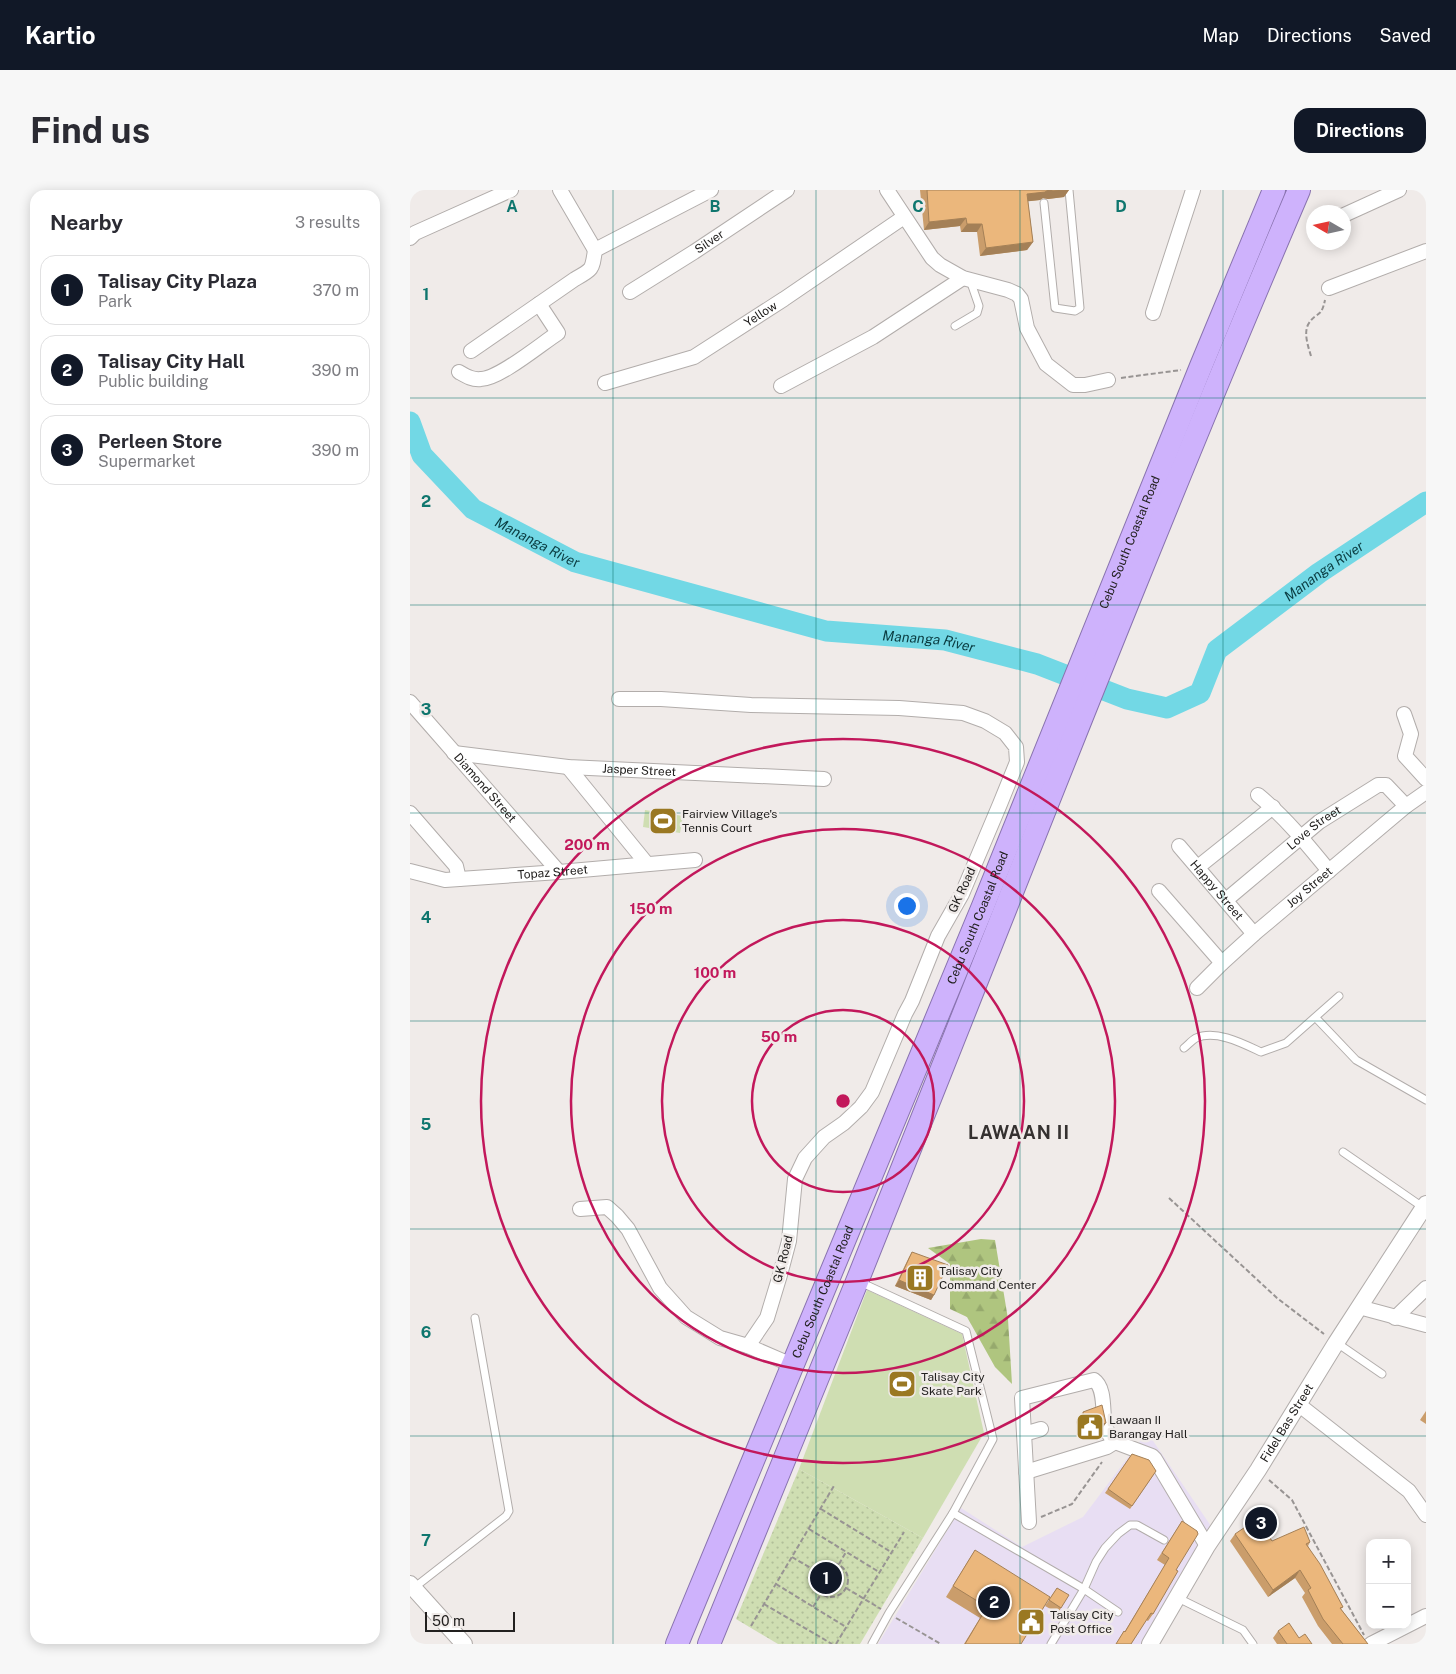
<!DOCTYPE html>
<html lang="en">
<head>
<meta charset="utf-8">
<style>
	body { margin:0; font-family:"Public Sans",sans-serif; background:#f7f7f7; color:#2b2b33 }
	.controls { position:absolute; right:15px; bottom:15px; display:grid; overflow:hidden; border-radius:10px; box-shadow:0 2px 12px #0003 }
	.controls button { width:45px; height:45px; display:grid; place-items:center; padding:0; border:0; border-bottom:1px solid #e1e1e2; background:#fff; color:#2b2b33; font:25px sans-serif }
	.compass { position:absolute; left:896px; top:15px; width:45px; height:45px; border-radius:50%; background:#fff; box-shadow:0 2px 12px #0003; rotate:279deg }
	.scale { position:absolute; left:15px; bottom:12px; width:90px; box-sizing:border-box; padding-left:5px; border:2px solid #22201f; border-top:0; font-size:14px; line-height:18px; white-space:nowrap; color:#22201f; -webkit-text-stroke:4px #f0ebe9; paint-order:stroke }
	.you { position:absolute; left:496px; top:715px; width:18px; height:18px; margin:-12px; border:4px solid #fff; border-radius:50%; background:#1a73e8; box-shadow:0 0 0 8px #1a73e833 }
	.badge { display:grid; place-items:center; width:32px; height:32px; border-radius:50%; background:#111827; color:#fff; font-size:16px; font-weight:700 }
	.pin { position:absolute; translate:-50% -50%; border:2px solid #fff; box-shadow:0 1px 5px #0006 }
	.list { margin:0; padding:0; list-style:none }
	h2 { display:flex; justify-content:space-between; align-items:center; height:65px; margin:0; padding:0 20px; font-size:21px }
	h2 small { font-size:16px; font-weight:400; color:#7c7c81 }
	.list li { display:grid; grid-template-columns:32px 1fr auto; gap:15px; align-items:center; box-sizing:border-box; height:70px; margin:0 10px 10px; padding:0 10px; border:1px solid #e1e1e2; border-radius:15px }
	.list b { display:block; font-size:19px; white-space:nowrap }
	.list p { margin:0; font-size:16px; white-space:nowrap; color:#7c7c81 }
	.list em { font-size:16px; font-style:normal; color:#7c7c81 }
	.map { position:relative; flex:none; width:1016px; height:1454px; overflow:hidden; border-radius:15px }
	header { display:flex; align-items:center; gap:30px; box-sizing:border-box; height:70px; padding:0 25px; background:#111827; color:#fff }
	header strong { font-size:24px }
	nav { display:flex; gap:28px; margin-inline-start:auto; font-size:18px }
	.intro { display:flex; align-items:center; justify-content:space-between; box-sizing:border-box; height:120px; padding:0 30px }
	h1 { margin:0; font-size:35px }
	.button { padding:12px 22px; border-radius:15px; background:#111827; color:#fff; font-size:18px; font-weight:700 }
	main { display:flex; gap:30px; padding:0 30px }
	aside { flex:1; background:#fff; border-radius:15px; box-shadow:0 2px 12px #0003 }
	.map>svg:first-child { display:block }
</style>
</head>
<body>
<header>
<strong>Kartio</strong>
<nav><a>Map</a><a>Directions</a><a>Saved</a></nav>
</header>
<div class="intro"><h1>Find us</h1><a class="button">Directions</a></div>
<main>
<aside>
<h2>Nearby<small>3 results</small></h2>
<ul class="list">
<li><span class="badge">1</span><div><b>Talisay City Plaza</b><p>Park</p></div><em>370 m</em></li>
<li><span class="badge">2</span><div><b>Talisay City Hall</b><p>Public building</p></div><em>390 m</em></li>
<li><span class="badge">3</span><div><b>Perleen Store</b><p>Supermarket</p></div><em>390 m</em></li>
</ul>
</aside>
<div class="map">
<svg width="1016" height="1454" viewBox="0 0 1016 1454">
	<defs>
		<pattern id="green-dots" width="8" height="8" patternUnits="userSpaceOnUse" patternTransform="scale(1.25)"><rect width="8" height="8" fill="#cfdeb2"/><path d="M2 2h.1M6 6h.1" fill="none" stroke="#b1be99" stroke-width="1.8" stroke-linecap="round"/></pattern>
		<pattern id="forest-firs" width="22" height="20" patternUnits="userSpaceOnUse" patternTransform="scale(1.25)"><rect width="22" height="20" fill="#afc57f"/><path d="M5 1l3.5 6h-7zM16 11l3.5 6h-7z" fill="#96a96d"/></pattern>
		<pattern id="water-waves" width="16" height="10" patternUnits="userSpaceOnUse" patternTransform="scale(1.25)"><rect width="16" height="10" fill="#72d8e5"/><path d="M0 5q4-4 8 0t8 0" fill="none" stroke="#62b9c4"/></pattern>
	</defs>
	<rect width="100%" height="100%" fill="#f0ebe9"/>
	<path fill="#e8def3" d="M737,1242L803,1339L731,1454H468L551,1318L612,1357L673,1327Z"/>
	<path fill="url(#green-dots)" d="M389,1279L513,1348L450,1454H368L326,1429Z"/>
	<path fill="url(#forest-firs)" d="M571,1049L585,1050L598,1129L602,1194L585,1177L557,1127L540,1119V1074L518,1058Z"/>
	<g fill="#cfdeb2">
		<path d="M235,620L273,626L270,643L233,637Z"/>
		<path d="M457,1100L552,1144L574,1243L513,1348L389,1279Z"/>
	</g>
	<circle fill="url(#water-waves)" cx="421" cy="1389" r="12"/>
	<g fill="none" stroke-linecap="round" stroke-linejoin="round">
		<path stroke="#72d8e5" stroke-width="21" id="s1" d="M0,232L12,265L63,319L165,372L416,441L535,450L627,474L717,509L757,518L790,503L807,460L909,383L1016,312"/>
		<defs>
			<g id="service">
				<path d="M634,13L645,118L665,121L670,118L659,0"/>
				<path d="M545,136L567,123L569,116L560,90"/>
				<path d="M906,828L946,870L1016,910"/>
				<path d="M774,858C778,855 782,850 786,848C806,839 834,854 851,862L876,853L929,806"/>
				<path d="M933,962L1014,1018"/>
				<path d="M450,1092L556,1141L583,1249L543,1323L479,1423L462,1454"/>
				<path d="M927,1153L972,1184"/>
				<path d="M543,1323L674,1399L708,1422"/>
				<path d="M5,1397L96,1326L99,1321L65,1128"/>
				<path d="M768,1408L833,1440L843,1454"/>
				<path d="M641,1454L674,1399L686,1372L695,1358L708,1344L720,1335H727L754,1350"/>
			</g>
			<g id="minor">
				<path d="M150,0L185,60"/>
				<path d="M477,0L522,68L530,75L553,88L598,100L607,104L611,109L617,138L636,174L663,195H675L698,190"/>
				<path d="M934,25L989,0"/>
				<path d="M0,48L5,43L101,0"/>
				<path d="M185,60L301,0"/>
				<path d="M919,98L1016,61"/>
				<path id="s2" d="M220,102L284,62L377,0"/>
				<path d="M743,123L783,0"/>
				<path d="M61,161L165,89C183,79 182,80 185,60"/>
				<path d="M49,182C56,186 62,190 71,189C89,189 131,154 148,143L129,114"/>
				<path id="s3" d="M195,193L284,167L374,109L494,27"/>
				<path d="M371,196L463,147L553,88"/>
				<path d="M209,509H251L341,515L489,518L553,523L575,531L595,543L606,557L607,572L590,614L552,704L528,746L502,811L495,824L462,902L451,917L434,933L414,947L395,968L385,989L379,1051L370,1085L357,1128L338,1156L382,1175"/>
				<path id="s4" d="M0,512L149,682"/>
				<path d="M994,524L1001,544L995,566L1016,589"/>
				<path id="s5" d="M44,563L158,577L414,589"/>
				<path d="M158,577L237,674"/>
				<path d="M848,605C875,627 897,654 919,681"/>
				<path d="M0,623L46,676L49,689"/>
				<path id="s6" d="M769,656L844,744"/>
				<path d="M788,677L863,617"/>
				<path id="s7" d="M0,681L35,690L149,682L285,670"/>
				<path d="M749,701L812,773"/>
				<path id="s8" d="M816,710L909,632L968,595H976L996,616"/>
				<path id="s9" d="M787,798L812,773L844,744L996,616L1016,602"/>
				<path d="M170,1019L197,1017L207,1026L218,1039L250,1098L276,1127L310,1148L338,1156"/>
				<path d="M949,1117L1016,1135"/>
				<path d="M985,1128L1016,1098"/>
				<path d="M888,1214L999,1301L1016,1325"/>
				<path d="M614,1244L631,1239"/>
				<path d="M616,1282L697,1257L705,1252"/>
				<path d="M619,1332L612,1208L684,1190C696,1198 692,1224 695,1235C697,1242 701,1248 705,1252L742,1266L745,1269L797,1356"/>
				<path d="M961,1454L1016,1426"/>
			</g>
			<g id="tertiary">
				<path d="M0,1394L54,1454"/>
				<path id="s10" d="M740,1454L797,1356L848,1280L926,1153L1016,1014"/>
			</g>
			<g id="trunk">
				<path id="s11" d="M267,1454L573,716L791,176L864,0"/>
				<path d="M299,1454C348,1332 399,1211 448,1089C594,725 735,360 889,0"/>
			</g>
		</defs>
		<use href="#service" stroke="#b2adab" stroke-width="9"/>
		<use href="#minor" stroke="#b2adab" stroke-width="16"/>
		<use href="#tertiary" stroke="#b2adab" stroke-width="18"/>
		<use href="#trunk" stroke="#8973af" stroke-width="24"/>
		<g stroke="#989493" stroke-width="2" stroke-dasharray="5 2.5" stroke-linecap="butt">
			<path d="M901,166C898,156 893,142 899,133C907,121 911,129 915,110"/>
			<path d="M711,188L771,180"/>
			<path d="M759,1008L867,1108L914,1144"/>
			<path d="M859,1290L882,1310L954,1445"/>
			<path d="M411,1319L481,1362"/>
			<path d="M631,1327L662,1314L692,1272"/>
			<path d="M399,1339L469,1382"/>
			<path d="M382,1367L406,1381"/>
			<circle cx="421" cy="1390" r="17"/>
			<path d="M429,1374L436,1362"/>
			<path d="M366,1394L436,1437"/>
			<path d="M436,1398L471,1419"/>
			<path d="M354,1414L422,1454"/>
			<path d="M403,1417L411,1404"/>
			<path d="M486,1428L531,1454"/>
			<path d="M341,1436L425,1294"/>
			<path d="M426,1454L494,1342"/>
		</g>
		<use href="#service" stroke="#fff" stroke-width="7"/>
		<use href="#minor" stroke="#fff" stroke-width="14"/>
		<use href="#tertiary" stroke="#fff" stroke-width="16"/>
		<use href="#trunk" stroke="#ceb2fc" stroke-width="22"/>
	</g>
	<g fill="#ca9d6b">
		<path d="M510,0H659L654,7L638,9L633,8L630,10L618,11L623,52L617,60L570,66L567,42H551L550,36L514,40Z"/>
		<path d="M502,1062L524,1105L521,1110L485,1096L499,1067Z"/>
		<path d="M1016,1221V1234L1010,1230Z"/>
		<path d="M673,1222L689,1243L672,1249L666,1232Z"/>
		<path d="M722,1264L746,1281L720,1319L695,1303Z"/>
		<path d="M772,1331L766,1380L743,1424L738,1431L736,1430L721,1454H706L714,1441H715L755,1375L747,1370Z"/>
		<path d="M825,1344L862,1351L900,1352L898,1356L933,1417L931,1419L958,1454H922L908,1436L892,1407L895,1403L885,1388L858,1407L820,1351Z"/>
		<path d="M565,1360L611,1454H554L570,1428L536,1407L558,1371Z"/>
		<path d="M647,1398L651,1418L648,1423L635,1416Z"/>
		<path d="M868,1441L889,1448L902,1454H867L863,1448Z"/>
	</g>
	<g fill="#a48057">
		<path d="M638,0H659L654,7L638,9L633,8L630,10L612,12L617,4Z"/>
		<path d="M556,28L550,36L514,40L519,32Z"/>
		<path d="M557,34H572L567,42H551Z"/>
		<path d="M623,52L617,60L570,66L576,58Z"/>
		<path d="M489,1090L524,1105L521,1110L485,1096Z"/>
		<path d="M696,1233L689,1243L672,1249L679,1239Z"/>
		<path d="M890,1380L885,1388L858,1407L863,1400Z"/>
	</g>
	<g fill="#ebb77c" stroke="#a48057">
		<path d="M517,0H638L635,2L617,4L623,52L576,58L572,34H557L556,28L519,32Z"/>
		<path d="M639,0H655L643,1Z"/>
		<path d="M502,1062L538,1075L524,1105L489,1090Z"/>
		<path d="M692,1215L696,1233L679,1239L673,1222Z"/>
		<path d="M722,1264L739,1270L746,1281L722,1316L698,1299Z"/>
		<path d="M847,1329L862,1351L894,1337L900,1352L896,1354L910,1374L933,1417L930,1418L958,1454H933L913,1429L898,1400L901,1398L890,1380L863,1400L825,1344Z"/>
		<path d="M772,1331L787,1341L788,1344L766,1380L768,1381L743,1424L741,1423L721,1454H706L714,1441L715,1442L759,1368L752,1363Z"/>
		<path d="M565,1360L640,1407L611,1454H555L577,1417L543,1396Z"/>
		<path d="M647,1398L659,1405L651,1418L639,1410Z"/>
		<path d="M879,1433L889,1448L895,1444L902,1454H877L868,1441Z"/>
	</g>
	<path fill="none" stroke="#0f766e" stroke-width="1" stroke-opacity="0.55" d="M203,0V1454M406,0V1454M610,0V1454M813,0V1454M0,208H1016M0,415H1016M0,623H1016M0,831H1016M0,1039H1016M0,1246H1016"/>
	<g fill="none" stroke="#c2185b" stroke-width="2.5">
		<circle cx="433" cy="911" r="91"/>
		<circle cx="433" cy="911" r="181"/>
		<circle cx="433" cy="911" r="272"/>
		<circle cx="433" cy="911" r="362"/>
	</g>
	<defs>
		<symbol id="stadium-square" viewBox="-11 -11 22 22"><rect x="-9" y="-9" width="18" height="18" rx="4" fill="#9a7822" stroke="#f0ebe9"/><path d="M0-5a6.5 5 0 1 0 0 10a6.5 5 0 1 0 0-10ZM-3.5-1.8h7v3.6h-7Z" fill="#fff"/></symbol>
		<symbol id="building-square" viewBox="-11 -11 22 22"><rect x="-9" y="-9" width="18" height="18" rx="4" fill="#9a7822" stroke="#f0ebe9"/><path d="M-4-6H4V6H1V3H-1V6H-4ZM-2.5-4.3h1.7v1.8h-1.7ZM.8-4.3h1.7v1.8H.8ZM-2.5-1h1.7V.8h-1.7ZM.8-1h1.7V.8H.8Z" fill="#fff"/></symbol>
		<symbol id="civic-square" viewBox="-11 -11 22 22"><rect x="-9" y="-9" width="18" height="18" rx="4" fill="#9a7822" stroke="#f0ebe9"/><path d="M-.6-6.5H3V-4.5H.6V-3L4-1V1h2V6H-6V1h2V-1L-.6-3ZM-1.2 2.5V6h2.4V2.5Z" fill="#fff"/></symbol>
	</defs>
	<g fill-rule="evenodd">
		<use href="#stadium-square" x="237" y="615" width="32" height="32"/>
		<use href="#building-square" x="494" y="1072" width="32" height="32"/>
		<use href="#stadium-square" x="476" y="1178" width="32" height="32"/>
		<use href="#civic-square" x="664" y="1221" width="32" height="32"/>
		<use href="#civic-square" x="605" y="1416" width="32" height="32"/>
	</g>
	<g text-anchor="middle" stroke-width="5" stroke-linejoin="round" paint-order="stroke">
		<g font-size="12" fill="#22201f" stroke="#f0ebe9">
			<text dy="4" stroke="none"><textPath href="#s2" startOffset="94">Silver</textPath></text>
			<text dy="4" stroke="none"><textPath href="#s3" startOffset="172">Yellow</textPath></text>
			<text dy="4" stroke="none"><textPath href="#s11" startOffset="1191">Cebu South Coastal Road</textPath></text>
			<text dy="4" stroke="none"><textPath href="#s5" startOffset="186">Jasper Street</textPath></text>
			<text dy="4" stroke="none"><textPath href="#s4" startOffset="114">Diamond Street</textPath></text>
			<text dy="4" stroke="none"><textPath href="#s8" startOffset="114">Love Street</textPath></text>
			<text dy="4" stroke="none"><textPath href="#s7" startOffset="144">Topaz Street</textPath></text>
			<text dy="4" stroke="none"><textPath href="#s9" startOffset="151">Joy Street</textPath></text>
			<text transform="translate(552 700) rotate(-65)" y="4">GK Road</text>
			<text dy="4" stroke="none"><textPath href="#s6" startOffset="58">Happy Street</textPath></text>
			<text dy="4" stroke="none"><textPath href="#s11" startOffset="786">Cebu South Coastal Road</textPath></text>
			<text transform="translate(373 1069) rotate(-76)" y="4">GK Road</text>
			<text dy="4" stroke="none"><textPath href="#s11" startOffset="381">Cebu South Coastal Road</textPath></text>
			<text dy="4" stroke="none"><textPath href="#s10" startOffset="260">Fidel Bas Street</textPath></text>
		</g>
		<g font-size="12" fill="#22201f" stroke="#f0ebe9" text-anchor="start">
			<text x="272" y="628">Fairview Village's<tspan x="272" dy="14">Tennis Court</tspan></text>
			<text x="529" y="1085">Talisay City<tspan x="529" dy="14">Command Center</tspan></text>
			<text x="511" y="1191">Talisay City<tspan x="511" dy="14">Skate Park</tspan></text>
			<text x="699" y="1234">Lawaan II<tspan x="699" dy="14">Barangay Hall</tspan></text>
			<text x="640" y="1429">Talisay City<tspan x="640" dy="14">Post Office</tspan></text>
		</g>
		<g font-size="14" font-style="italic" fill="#0a3c41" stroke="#f0ebe9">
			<text dy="5" stroke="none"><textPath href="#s1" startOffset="182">Mananga River</textPath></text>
			<text dy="5" stroke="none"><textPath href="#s1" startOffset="1052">Mananga River</textPath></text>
			<text dy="5" stroke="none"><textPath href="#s1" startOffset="588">Mananga River</textPath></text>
		</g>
		<g font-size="18" font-weight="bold" letter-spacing="1" fill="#353130" stroke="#f0ebe9">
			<text x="609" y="949">LAWAAN II</text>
		</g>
	</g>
	<g font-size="16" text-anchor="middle" font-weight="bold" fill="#0f766e" stroke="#f0ebe9" stroke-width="5" stroke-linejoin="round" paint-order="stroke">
		<text x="102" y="22">A</text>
		<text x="305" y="22">B</text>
		<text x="508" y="22">C</text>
		<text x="711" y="22">D</text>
		<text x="16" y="110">1</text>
		<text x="16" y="317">2</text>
		<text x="16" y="525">3</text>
		<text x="16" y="733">4</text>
		<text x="16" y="940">5</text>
		<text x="16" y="1148">6</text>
		<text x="16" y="1356">7</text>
	</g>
	<circle cx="433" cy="911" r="8" fill="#c2185b" stroke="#f0ebe9" stroke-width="2.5"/>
	<g font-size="15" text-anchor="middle" font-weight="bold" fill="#c2185b" stroke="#f0ebe9" stroke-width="5" stroke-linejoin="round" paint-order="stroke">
		<text x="177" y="660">200 m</text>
		<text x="241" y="724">150 m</text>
		<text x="305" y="788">100 m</text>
		<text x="369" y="852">50 m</text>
	</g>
</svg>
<div class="controls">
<button>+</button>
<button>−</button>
</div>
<svg class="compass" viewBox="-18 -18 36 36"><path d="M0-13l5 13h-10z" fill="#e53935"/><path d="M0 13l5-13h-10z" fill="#7c7c81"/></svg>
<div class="scale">50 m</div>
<div class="you"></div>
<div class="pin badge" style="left:416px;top:1388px">1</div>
<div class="pin badge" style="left:584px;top:1412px">2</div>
<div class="pin badge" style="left:851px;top:1333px">3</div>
</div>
</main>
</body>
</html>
